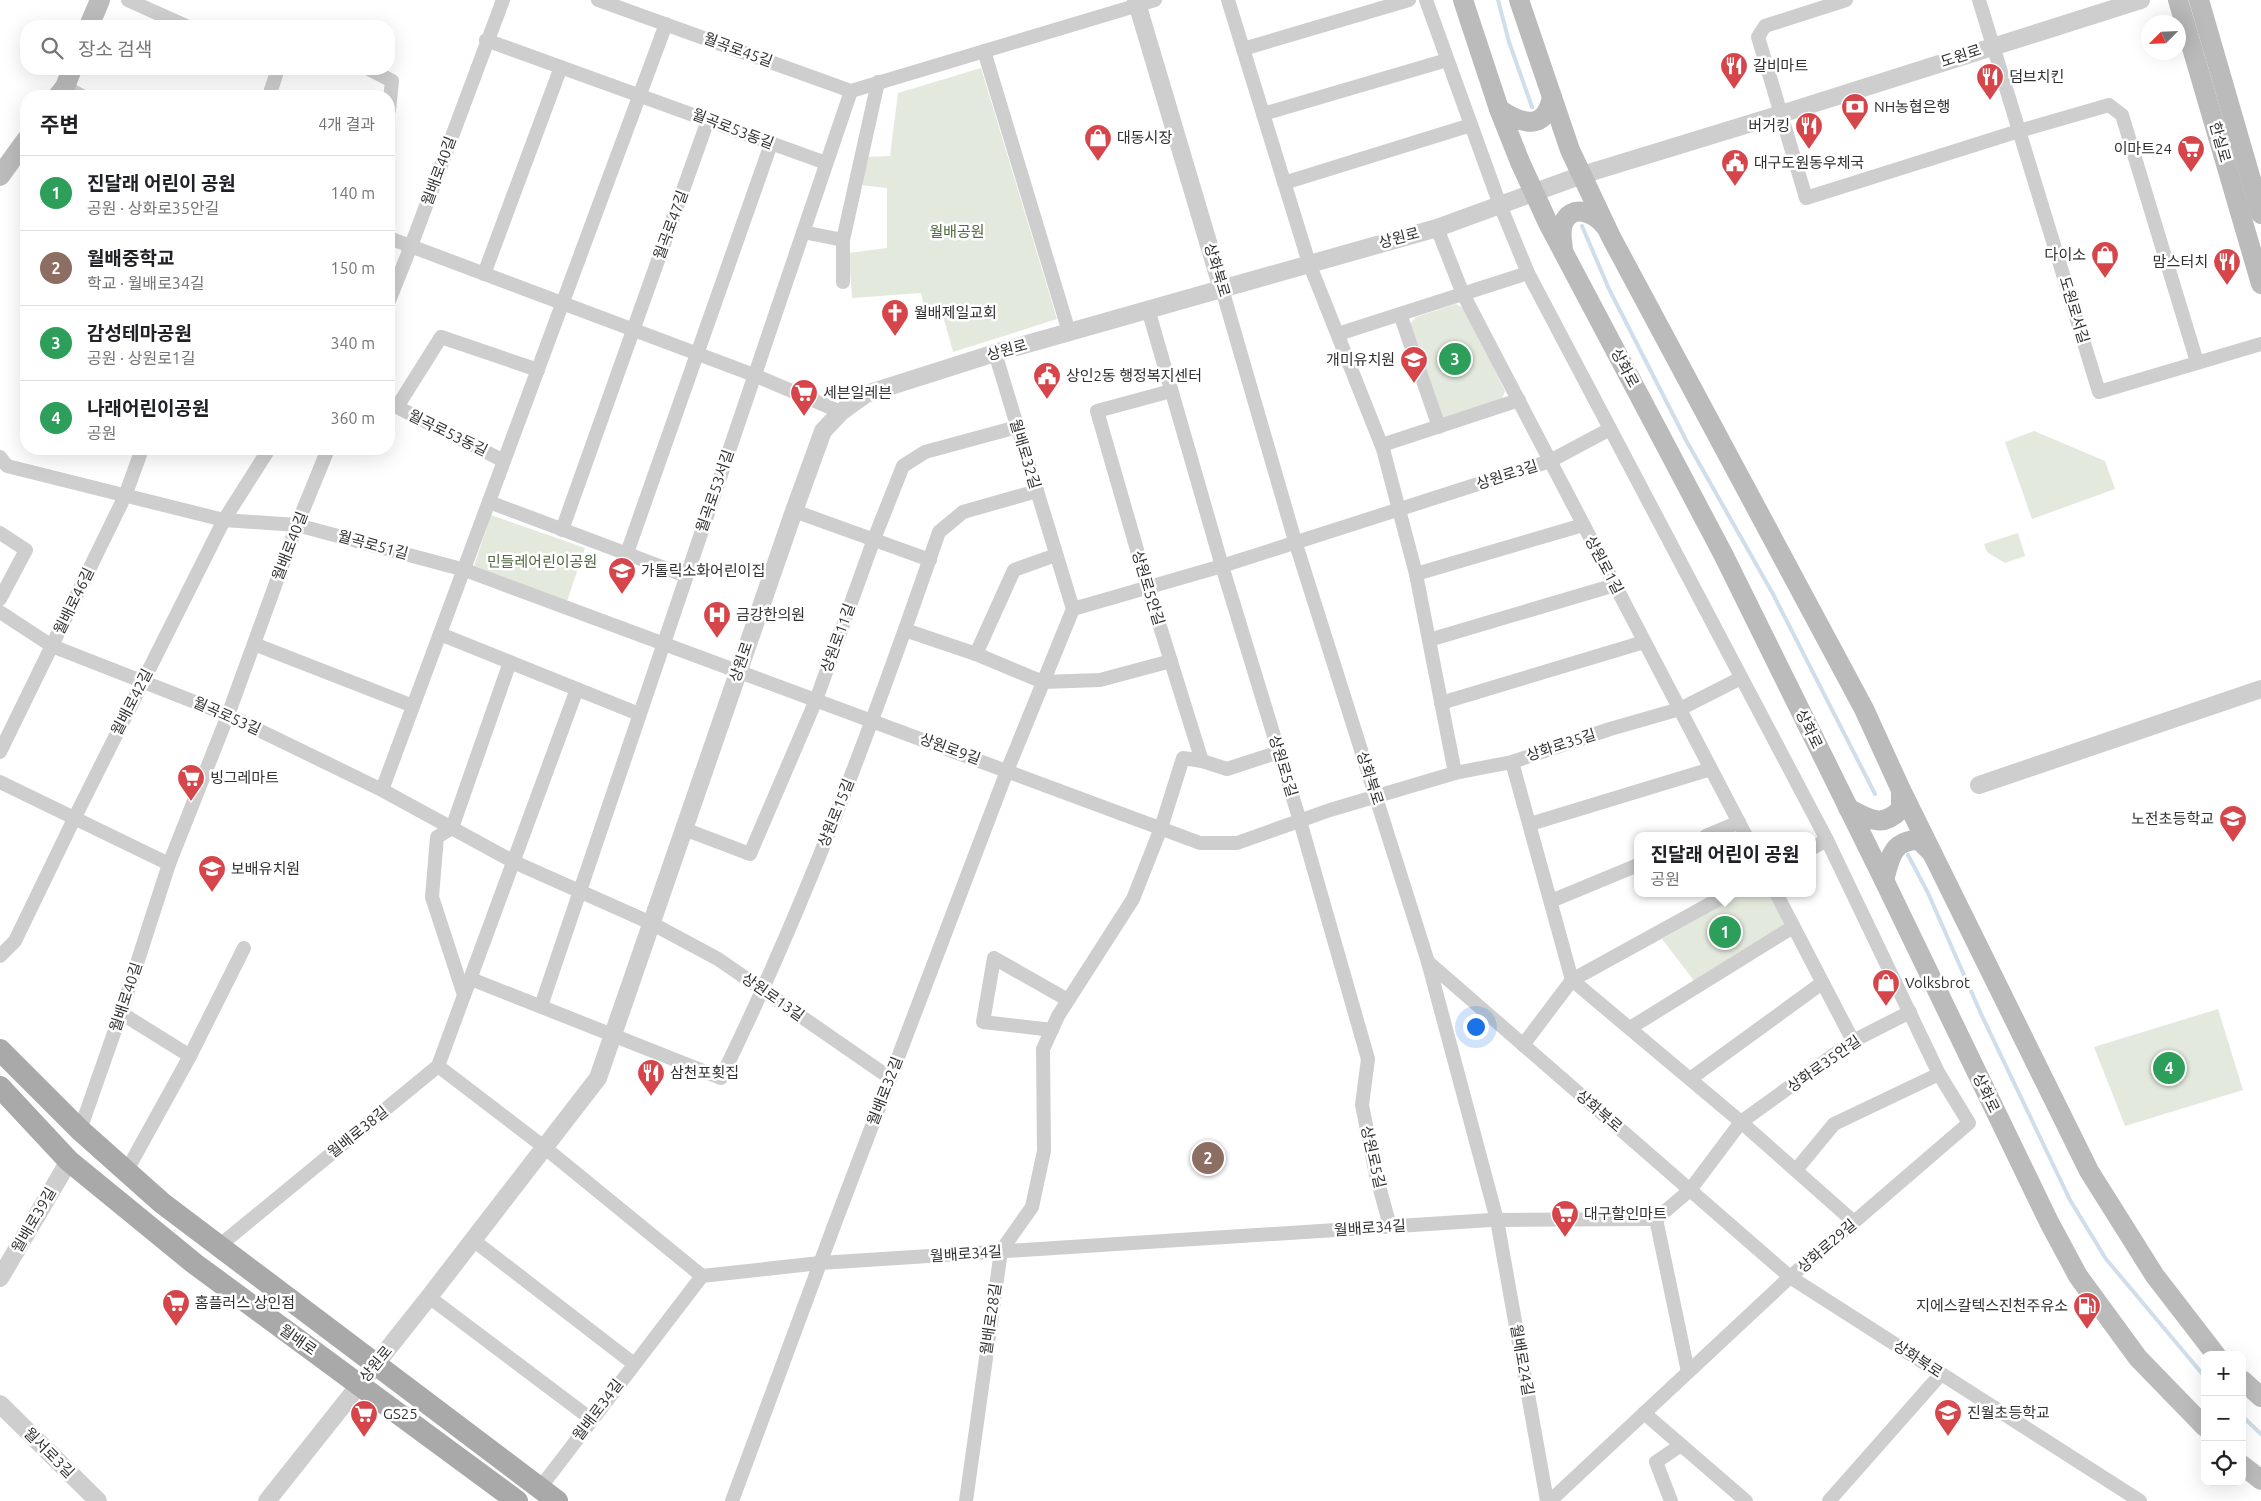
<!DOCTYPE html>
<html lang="ko">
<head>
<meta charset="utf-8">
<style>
	body { margin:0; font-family:Ubuntu,"Noto Sans KR",sans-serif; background:#f6f6f6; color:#202124 }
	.controls { position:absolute; right:15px; bottom:15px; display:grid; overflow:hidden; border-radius:10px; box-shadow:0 5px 20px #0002 }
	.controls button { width:45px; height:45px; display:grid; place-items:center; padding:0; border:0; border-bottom:1px solid #e0e0e0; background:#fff; color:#202124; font:25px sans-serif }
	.compass { position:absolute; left:2141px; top:15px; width:45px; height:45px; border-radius:50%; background:#fff; box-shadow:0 5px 20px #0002; rotate:246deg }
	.you { position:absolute; left:1475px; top:1026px; width:18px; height:18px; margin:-12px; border:4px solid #fff; border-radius:50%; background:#1a73e8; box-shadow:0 0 0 8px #1a73e833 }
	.badge { display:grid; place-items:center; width:32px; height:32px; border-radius:50%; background:#d5454a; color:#fff; font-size:16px; font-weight:700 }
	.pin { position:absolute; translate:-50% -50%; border:2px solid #fff; box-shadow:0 1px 5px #0006 }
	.popup { position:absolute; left:1634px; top:832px; width:182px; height:65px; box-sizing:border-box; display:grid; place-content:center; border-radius:10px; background:#fff; filter:drop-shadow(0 1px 4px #0005); font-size:16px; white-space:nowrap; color:#757577 }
	.popup b { font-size:19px; color:#202124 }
	.popup::after { content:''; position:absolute; left:50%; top:100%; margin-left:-10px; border:10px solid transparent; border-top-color:#fff }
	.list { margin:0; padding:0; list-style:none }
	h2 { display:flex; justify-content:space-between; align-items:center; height:65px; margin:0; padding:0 20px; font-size:21px }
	h2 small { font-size:16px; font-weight:400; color:#757577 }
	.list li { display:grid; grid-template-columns:32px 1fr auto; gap:15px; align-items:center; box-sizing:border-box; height:75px; padding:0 20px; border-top:1px solid #e0e0e0 }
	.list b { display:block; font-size:19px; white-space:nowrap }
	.list p { margin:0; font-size:16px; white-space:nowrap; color:#757577 }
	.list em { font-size:16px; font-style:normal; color:#757577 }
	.icon { flex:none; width:28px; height:28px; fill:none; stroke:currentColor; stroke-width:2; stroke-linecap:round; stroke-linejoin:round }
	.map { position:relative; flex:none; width:2261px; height:1501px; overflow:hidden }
	.search { position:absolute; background:#fff; box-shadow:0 5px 20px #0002; left:20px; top:20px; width:375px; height:55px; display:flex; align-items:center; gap:12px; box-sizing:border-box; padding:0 18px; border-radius:20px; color:#757577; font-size:19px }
	.panel { position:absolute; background:#fff; box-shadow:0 5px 20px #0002; left:20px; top:90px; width:375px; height:365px; border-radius:20px }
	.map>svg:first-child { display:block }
</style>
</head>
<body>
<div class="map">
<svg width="2261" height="1501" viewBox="0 0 2261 1501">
	<rect width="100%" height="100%" fill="#fff"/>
	<g fill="#e3e9dd">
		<path d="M981,68L1057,319L953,352L940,305L925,311L921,293L852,298L849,253L887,248V188L861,185L865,157L890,156L898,93Z"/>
		<path d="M1456,304L1465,309L1505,391L1501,402L1447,421L1439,416L1408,326L1416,317Z"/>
		<path d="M2034,431L2105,461L2115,489L2032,519L2005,442Z"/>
		<path d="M491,515L585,548L567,601L474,566Z"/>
		<path d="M2018,533L2025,556L2005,563L1987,552L1984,544Z"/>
		<path d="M1744,893H1768L1786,925L1695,982L1662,939Z"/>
		<path d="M2218,1009L2243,1090L2125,1126L2094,1047Z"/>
	</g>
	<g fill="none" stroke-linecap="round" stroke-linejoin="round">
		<g stroke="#cfdeea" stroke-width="4">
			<path d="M1498,0L1509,42L1532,107"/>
			<path d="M1582,226L1609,289L1687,442L1773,594L1875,794"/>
			<path d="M1908,855L1928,893L1982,1016L2070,1200L2106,1259L2205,1377"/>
			<path d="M2242,1416L2261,1434"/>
		</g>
		<g stroke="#cecece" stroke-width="14">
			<path d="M128,0L186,26"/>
			<path d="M598,0L851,91L1155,0"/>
			<path d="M1228,0L1309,263L1383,449L1416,574L1455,773"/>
			<path d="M1426,0L1500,205L1528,273L1827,840L1939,1074L1969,1123L1790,1277L1550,1501"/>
			<path d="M1846,0L1765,26L1758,37L1806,198L2019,131L2109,105L2122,115L2197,362"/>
			<path d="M1979,0L2099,392L2261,344"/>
			<path d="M486,40L826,163"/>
			<path d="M1243,49L1409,0"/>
			<path d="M984,51L1069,332"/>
			<path d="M369,69L392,81L389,110"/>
			<path d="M65,87L82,96"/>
			<path d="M269,96L278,69"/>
			<path d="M1263,114L1447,60"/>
			<path d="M1284,183L1471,125"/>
			<path d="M1437,228L1463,294L1746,836"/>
			<path d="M803,232L843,240"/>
			<path d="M389,238L754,375L841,412"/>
			<path d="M484,274L561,67"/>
			<path d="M843,282V240L878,82"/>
			<path d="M1222,289L1295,541L1428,962L1790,1277L2140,1501"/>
			<path d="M389,301L411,246L503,0"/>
			<path d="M1148,309L1222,566L1300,821L1368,1059L1362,1105L1376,1175L1390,1226"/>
			<path d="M1400,314L1439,427"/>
			<path d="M1338,334L1528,273"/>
			<path d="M1171,391L1097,411L1148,588L1202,761L1227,769L1279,752"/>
			<path d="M1382,445L1519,400"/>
			<path d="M0,457L7,466L224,520L297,525L465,570L1200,843H1237L1330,810L1455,773L1512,762L1610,729L1680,709L1741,678"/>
			<path d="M504,461L397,407L441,337L538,370"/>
			<path d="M489,502L686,576"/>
			<path d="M794,511L930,560"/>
			<path d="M562,530L708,120"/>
			<path d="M0,533L26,550L0,599"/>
			<path d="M627,553L771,144"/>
			<path d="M1416,574L1583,525"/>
			<path d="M1073,609L1222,566L1550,461L1610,429"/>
			<path d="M0,612L52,646L228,715L382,790L514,862L651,923L718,959L890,1078"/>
			<path d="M905,630L976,654L1043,682L1100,680L1171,661"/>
			<path d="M440,634L639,714"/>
			<path d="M1429,640L1615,585"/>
			<path d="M254,644L413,706"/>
			<path d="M976,654L1014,570L1056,555"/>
			<path d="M1441,703L1644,642"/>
			<path d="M0,752L125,496L142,449"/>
			<path d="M1512,762L1572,980L1741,1122L1854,1222"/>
			<path d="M0,782L169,864"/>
			<path d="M382,790L666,24"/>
			<path d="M1530,824L1711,769"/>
			<path d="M684,829L750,854L816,700L874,539L903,466L925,452L1017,427"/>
			<path d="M1706,836L1739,822"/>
			<path d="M1812,848L1827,840"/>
			<path d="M1776,893L1853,1041"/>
			<path d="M1551,901L1638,865"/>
			<path d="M0,956L15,941L74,819L224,520L269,449"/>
			<path d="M1428,962L1497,1220L1547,1501"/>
			<path d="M471,979L721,1078C807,902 875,718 939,532L963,512L1037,491"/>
			<path d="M464,995L432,897L437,837L452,828L510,662"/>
			<path d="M541,1006L851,91"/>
			<path d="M121,1013L190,1056"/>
			<path d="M1630,1028L1793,927"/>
			<path d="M1052,1030L983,1022L994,958L1068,1000"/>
			<path d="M1523,1045L1572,980L1730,893"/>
			<path d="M438,1066L544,1147L702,1276"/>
			<path d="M1690,1079L1822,983"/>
			<path d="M80,1130L121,1013L169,864L228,715L297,525L328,449"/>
			<path d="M1796,1170L1834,1124L1939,1074"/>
			<path d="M126,1172L190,1056L244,948"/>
			<path d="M1656,1219L1690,1190L1741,1122L1853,1041L1910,1012"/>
			<path d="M1656,1219L1688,1372"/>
			<path d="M473,1240L634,1364"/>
			<path d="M219,1246L438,1066L577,689"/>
			<path d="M429,1297L591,1419"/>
			<path d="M1644,1413L1746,1501"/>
			<path d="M540,1488L702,1276L820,1263L1491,1220L1656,1219"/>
			<path d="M732,1501L835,1223L1007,771L1073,609L995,353"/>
			<path d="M966,1501L1001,1251L1032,1207L1044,1151L1043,1049L1058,1016L1133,899L1161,828L1183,758L1202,761"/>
			<path d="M1671,1501L1656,1462L1681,1445"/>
			<path d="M1829,1501L1941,1374"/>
		</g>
		<g stroke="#cecece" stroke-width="18">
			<path d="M1136,0L1222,289"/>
			<path d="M1979,785L2261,689"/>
			<path d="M0,1278L69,1161"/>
			<path d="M0,1404L98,1501"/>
			<path d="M267,1501L429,1297L598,1078L794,511L823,431L841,412L866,394L995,353L1437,228L1582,175L1781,114L2141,0"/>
		</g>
		<g stroke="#bbb" stroke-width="20">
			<path d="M1463,0L1499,109L1520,162L1548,223L1723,554L1884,880L2049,1222L2078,1276L2138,1358L2205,1427"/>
			<path d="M1519,0L1570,150L1611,237L1864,709L1901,790L2089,1171L2155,1276L2216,1355"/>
			<path d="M2178,0L2261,284"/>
			<path d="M2199,0L2261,214"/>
			<path d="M89,26L100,0"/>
			<path d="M58,96L65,87L72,69"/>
			<path d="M1499,109C1523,125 1545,131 1552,97"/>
			<path d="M0,176L26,140"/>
			<path d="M1563,249C1562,241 1560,232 1563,224C1571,203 1594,212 1605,226"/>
			<path d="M1848,808C1869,819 1882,829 1901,809V790"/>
			<path d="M1884,880C1890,858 1892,840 1919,840L1931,852"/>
			<path d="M2242,1380L2261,1397"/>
			<path d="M2242,1465L2261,1480"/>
		</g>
		<g stroke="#a9a9a9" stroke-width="22">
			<path d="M0,1050L80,1130L162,1203L557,1501"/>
			<path d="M0,1087L69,1161L195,1264L517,1501"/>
		</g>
	</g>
	<defs>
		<symbol id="restaurant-pin" viewBox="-11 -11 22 30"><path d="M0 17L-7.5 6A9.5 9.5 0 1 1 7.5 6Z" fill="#d5454a" stroke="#fff"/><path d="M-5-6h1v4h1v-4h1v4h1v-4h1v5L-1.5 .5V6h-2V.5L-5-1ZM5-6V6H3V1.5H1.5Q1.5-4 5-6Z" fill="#fff"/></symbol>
		<symbol id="bank-pin" viewBox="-11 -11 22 30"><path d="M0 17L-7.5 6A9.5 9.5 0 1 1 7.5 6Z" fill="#d5454a" stroke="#fff"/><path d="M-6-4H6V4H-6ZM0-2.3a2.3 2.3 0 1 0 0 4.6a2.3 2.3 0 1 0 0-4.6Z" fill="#fff"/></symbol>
		<symbol id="shop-pin" viewBox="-11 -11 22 30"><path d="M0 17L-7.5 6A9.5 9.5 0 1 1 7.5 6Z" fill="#d5454a" stroke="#fff"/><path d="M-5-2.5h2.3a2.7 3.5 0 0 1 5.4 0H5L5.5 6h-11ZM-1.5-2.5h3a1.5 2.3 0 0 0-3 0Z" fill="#fff"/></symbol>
		<symbol id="supermarket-pin" viewBox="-11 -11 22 30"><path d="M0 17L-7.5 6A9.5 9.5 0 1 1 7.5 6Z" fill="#d5454a" stroke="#fff"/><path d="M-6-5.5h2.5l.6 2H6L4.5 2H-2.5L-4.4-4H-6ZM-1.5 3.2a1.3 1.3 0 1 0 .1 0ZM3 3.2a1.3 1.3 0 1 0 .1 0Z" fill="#fff"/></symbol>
		<symbol id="civic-pin" viewBox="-11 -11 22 30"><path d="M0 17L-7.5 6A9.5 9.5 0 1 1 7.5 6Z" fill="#d5454a" stroke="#fff"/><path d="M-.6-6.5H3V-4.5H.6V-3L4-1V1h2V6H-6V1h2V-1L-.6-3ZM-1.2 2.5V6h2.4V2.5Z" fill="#fff"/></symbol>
		<symbol id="church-pin" viewBox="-11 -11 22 30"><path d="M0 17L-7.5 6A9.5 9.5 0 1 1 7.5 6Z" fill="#d5454a" stroke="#fff"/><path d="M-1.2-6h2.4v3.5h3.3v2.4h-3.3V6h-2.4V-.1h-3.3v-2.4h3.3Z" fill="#fff"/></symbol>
		<symbol id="school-pin" viewBox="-11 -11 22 30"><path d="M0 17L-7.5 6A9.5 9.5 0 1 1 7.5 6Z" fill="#d5454a" stroke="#fff"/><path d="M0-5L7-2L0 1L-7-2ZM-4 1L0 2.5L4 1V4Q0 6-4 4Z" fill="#fff"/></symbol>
		<symbol id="hospital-pin" viewBox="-11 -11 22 30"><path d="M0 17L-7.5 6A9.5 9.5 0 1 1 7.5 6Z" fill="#d5454a" stroke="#fff"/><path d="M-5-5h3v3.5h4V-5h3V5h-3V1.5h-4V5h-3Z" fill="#fff"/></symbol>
		<symbol id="fuel-pin" viewBox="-11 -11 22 30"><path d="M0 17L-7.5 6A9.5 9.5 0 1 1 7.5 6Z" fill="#d5454a" stroke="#fff"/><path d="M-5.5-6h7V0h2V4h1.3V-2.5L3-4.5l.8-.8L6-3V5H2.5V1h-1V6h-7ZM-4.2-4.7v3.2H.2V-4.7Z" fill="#fff"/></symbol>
	</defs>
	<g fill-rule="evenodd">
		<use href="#restaurant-pin" x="1718" y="50" width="32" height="43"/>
		<use href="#restaurant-pin" x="1974" y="61" width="32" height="43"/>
		<use href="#bank-pin" x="1839" y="91" width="32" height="43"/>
		<use href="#restaurant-pin" x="1793" y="110" width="32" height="43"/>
		<use href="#shop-pin" x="1082" y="122" width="32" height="43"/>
		<use href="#supermarket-pin" x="2175" y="133" width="32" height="43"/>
		<use href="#civic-pin" x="1719" y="147" width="32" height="43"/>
		<use href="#shop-pin" x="2089" y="239" width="32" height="43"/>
		<use href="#restaurant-pin" x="2211" y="246" width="32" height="43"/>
		<use href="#church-pin" x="879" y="297" width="32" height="43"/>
		<use href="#school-pin" x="1398" y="344" width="32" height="43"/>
		<use href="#civic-pin" x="1031" y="360" width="32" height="43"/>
		<use href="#supermarket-pin" x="788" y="377" width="32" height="43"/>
		<use href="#school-pin" x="606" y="555" width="32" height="43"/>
		<use href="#hospital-pin" x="701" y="599" width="32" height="43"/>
		<use href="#supermarket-pin" x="175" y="762" width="32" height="43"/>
		<use href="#school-pin" x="2217" y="803" width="32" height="43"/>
		<use href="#school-pin" x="196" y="853" width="32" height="43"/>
		<use href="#shop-pin" x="1870" y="967" width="32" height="43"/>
		<use href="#restaurant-pin" x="635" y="1057" width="32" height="43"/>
		<use href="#supermarket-pin" x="1549" y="1198" width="32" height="43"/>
		<use href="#supermarket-pin" x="160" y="1287" width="32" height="43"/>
		<use href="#fuel-pin" x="2071" y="1290" width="32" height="43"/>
		<use href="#school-pin" x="1932" y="1397" width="32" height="43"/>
		<use href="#supermarket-pin" x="348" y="1398" width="32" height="43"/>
	</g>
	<g text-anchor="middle" stroke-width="5" stroke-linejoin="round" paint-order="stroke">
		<g font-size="15" fill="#313131" stroke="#fff">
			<text transform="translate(738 50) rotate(20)" y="5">월곡로45길</text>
			<text transform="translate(1961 56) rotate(-18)" y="5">도원로</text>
			<text transform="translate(733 129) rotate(21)" y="5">월곡로53동길</text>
			<text transform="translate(2220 142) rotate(74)" y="5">한실로</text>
			<text transform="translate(439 171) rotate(-70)" y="5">월배로40길</text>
			<text transform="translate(671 225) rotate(-70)" y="5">월곡로47길</text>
			<text transform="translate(1399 238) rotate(-15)" y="5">상원로</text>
			<text transform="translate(1217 270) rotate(73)" y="5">상화북로</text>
			<text transform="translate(2074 310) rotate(73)" y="5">도원로서길</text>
			<text transform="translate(1007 350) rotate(-16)" y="5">상원로</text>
			<text transform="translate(1625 368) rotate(62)" y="5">상화로</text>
			<text transform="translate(448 433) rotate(26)" y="5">월곡로53동길</text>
			<text transform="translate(1025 454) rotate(73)" y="5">월배로32길</text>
			<text transform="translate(1507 475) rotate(-18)" y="5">상원로3길</text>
			<text transform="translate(715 491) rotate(-71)" y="5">월곡로53서길</text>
			<text transform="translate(373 545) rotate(15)" y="5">월곡로51길</text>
			<text transform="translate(290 546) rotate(-69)" y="5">월배로40길</text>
			<text transform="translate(1604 565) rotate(62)" y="5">상원로1길</text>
			<text transform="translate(1148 588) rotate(73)" y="5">상원로5안길</text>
			<text transform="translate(74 601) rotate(-64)" y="5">월배로46길</text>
			<text transform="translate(838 638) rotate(-70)" y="5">상원로11길</text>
			<text transform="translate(741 662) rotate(-71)" y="5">상원로</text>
			<text transform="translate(132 702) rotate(-63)" y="5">월배로42길</text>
			<text transform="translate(227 716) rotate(24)" y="5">월곡로53길</text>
			<text transform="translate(1809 729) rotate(64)" y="5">상화로</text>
			<text transform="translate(1561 745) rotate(-18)" y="5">상화로35길</text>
			<text transform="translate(950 749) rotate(20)" y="5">상원로9길</text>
			<text transform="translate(1283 766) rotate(73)" y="5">상원로5길</text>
			<text transform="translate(1370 778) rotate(72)" y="5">상화북로</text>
			<text transform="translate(836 813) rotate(-68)" y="5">상원로15길</text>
			<text transform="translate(126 997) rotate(-72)" y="5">월배로40길</text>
			<text transform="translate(773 997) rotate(35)" y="5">상원로13길</text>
			<text transform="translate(1824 1064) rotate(-35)" y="5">상화로35안길</text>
			<text transform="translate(885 1091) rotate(-69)" y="5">월배로32길</text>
			<text transform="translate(1986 1093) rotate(64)" y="5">상화로</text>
			<text transform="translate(1599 1111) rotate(41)" y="5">상화북로</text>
			<text transform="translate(358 1132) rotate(-39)" y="5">월배로38길</text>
			<text transform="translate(1373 1157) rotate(77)" y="5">상원로5길</text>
			<text transform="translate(34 1220) rotate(-60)" y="5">월배로39길</text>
			<text transform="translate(1370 1228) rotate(-4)" y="5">월배로34길</text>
			<text transform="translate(1827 1246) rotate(-41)" y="5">상화로29길</text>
			<text transform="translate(966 1254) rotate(-4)" y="5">월배로34길</text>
			<text transform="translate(991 1319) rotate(-82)" y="5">월배로28길</text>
			<text transform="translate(298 1340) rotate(35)" y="5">월배로</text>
			<text transform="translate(1918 1359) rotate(33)" y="5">상화북로</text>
			<text transform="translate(1522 1360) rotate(80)" y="5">월배로24길</text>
			<text transform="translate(376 1364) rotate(-51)" y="5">상원로</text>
			<text transform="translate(598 1410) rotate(-53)" y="5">월배로34길</text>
			<text transform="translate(49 1453) rotate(45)" y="5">월서로3길</text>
		</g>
		<g font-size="15" fill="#313131" stroke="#fff" text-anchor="start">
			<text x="1753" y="71">갈비마트</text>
			<text x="2009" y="82">덤브치킨</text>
			<text x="1874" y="112">NH농협은행</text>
			<text x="1790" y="131" text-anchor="end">버거킹</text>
			<text x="1117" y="143">대동시장</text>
			<text x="2172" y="154" text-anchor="end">이마트24</text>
			<text x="1754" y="168">대구도원동우체국</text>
			<text x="2086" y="260" text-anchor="end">다이소</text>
			<text x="2208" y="267" text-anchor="end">맘스터치</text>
			<text x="914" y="318">월배제일교회</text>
			<text x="1395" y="365" text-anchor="end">개미유치원</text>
			<text x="1066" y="381">상인2동 행정복지센터</text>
			<text x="823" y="398">세븐일레븐</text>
			<text x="641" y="576">가톨릭소화어린이집</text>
			<text x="736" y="620">금강한의원</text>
			<text x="210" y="783">빙그레마트</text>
			<text x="2214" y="824" text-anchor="end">노전초등학교</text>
			<text x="231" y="874">보배유치원</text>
			<text x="1905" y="988">Volksbrot</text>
			<text x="670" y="1078">삼천포횟집</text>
			<text x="1584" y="1219">대구할인마트</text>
			<text x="195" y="1308">홈플러스 상인점</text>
			<text x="2068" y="1311" text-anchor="end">지에스칼텍스진천주유소</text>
			<text x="1967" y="1418">진월초등학교</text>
			<text x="383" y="1419">GS25</text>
		</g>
		<g font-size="15" fill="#526942" stroke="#fff">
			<text x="957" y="237">월배공원</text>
			<text x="542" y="567">민들레어린이공원</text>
		</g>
	</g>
</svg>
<div class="controls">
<button>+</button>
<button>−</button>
<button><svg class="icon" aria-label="locate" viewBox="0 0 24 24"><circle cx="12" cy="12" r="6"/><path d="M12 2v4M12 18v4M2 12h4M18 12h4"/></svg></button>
</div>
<svg class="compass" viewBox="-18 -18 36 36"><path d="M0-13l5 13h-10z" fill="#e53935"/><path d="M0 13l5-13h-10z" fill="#757577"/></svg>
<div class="you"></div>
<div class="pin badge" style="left:1725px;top:932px;background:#2e9e5b">1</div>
<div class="popup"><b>진달래 어린이 공원</b>공원</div>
<div class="pin badge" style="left:1208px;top:1158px;background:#8d6e63">2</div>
<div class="pin badge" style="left:1455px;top:359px;background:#2e9e5b">3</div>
<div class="pin badge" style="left:2169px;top:1068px;background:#2e9e5b">4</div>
<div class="search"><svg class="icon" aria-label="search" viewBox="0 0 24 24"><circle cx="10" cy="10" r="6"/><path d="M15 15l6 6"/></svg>장소 검색</div>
<section class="panel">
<h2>주변<small>4개 결과</small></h2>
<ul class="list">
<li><span class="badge" style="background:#2e9e5b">1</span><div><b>진달래 어린이 공원</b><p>공원 · 상화로35안길</p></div><em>140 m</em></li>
<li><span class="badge" style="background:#8d6e63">2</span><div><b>월배중학교</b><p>학교 · 월배로34길</p></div><em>150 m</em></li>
<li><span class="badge" style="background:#2e9e5b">3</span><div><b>감성테마공원</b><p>공원 · 상원로1길</p></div><em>340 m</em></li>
<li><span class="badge" style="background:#2e9e5b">4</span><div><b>나래어린이공원</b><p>공원</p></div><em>360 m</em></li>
</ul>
</section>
</div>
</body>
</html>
